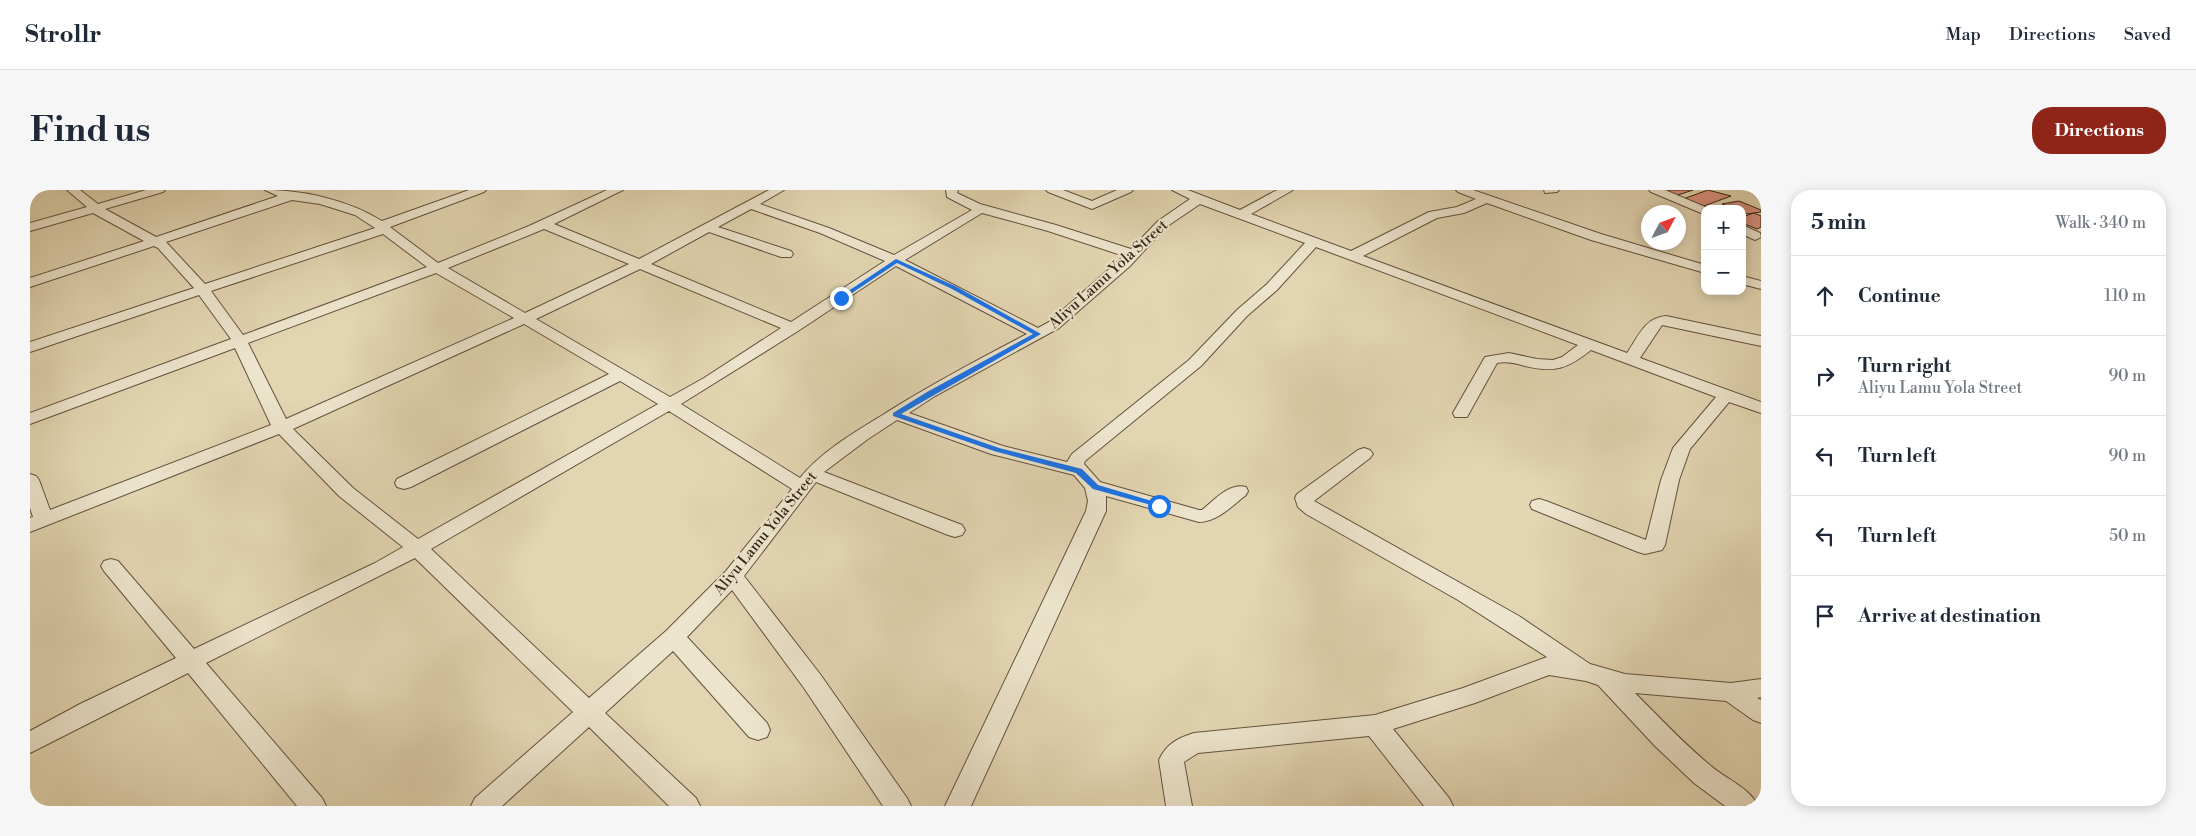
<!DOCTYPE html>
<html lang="en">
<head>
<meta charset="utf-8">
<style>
	body { margin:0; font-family:"Libre Bodoni",serif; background:#f6f6f7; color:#1f2937 }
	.controls { position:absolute; right:15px; top:15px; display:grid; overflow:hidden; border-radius:10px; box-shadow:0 2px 12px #0003 }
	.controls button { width:45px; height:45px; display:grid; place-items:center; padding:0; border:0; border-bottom:1px solid #e0e1e3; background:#fff; color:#1f2937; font:25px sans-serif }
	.compass { position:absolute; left:1611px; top:15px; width:45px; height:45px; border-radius:50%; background:#fff; box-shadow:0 2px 12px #0003; rotate:49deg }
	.stop { position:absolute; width:15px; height:15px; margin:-11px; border:4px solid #1a73e8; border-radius:50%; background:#fff }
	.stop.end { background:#1a73e8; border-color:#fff; box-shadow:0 1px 5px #0008 }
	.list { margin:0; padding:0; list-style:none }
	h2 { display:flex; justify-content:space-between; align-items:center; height:65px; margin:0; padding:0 20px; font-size:21px }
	h2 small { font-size:16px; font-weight:400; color:#747a83 }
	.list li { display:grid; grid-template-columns:32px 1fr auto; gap:15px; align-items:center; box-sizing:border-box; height:80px; padding:0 20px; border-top:1px solid #e0e1e3 }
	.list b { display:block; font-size:19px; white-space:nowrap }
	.list p { margin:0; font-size:16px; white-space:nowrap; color:#747a83 }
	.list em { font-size:16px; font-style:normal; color:#747a83 }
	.icon { flex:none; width:28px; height:28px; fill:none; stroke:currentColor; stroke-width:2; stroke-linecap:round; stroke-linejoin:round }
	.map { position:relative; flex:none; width:1731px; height:616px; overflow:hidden; border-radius:20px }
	header { display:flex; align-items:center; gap:30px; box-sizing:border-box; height:70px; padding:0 25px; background:#fff; border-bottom:1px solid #e0e1e3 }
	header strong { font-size:24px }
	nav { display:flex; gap:28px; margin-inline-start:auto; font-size:18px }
	.intro { display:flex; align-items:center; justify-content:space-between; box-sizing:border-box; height:120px; padding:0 30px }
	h1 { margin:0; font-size:35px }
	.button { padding:12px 22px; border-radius:20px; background:#8f2418; color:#fff; font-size:18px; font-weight:700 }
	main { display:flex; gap:30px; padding:0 30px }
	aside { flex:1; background:#fff; border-radius:20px; box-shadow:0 2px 12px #0003 }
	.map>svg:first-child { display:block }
</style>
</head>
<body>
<header>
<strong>Strollr</strong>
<nav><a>Map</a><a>Directions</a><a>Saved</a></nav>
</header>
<div class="intro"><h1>Find us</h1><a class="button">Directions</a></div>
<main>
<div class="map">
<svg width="1731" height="616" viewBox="0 0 1731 616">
	<rect width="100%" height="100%" fill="#e2d5b1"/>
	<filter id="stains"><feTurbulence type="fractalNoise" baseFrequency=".004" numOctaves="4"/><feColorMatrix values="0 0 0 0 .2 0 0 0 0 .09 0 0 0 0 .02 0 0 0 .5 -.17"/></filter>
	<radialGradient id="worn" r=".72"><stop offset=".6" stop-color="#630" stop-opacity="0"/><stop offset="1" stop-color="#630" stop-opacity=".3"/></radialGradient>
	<g fill="#d9927e" stroke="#382717">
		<path d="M1629,0H1663L1645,6Z"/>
		<path d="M1678,0L1701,6L1674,16L1653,9Z"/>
		<path d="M1709,11L1731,20V22L1717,24L1712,22V19H1704L1692,14Z"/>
		<path d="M1724,23L1731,26V37L1727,39L1712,33V27Z"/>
	</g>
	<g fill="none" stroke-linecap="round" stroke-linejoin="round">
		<defs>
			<g id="street">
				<path d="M37,0H50L68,14L116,0H135L133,2L75,19L126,47L248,6L235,0C274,0 318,10 352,31L439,0H456L454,2L360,37L408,73L499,36L577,0H593L524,34L609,69L739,0H754L730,14L799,38L864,65L942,20L917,7L916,0H928L927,3L950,14L1026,35L1101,59L1128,31L1160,9L1142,0H1158L1210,20L1247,0H1263L1221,24L1321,61L1399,22L1427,17L1446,9L1428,2L1426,0H1443L1571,44L1675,75V83L1561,50L1457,13L1434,23L1407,28L1333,66L1597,163C1609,146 1614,128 1636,126L1731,146V156L1632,135L1610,168L1731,212V223L1699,212L1660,259L1649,290L1635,355L1632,360L1615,364L1608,362L1502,319L1500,315L1502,311L1509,309L1516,311L1616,350L1631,290L1643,258L1686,207L1561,160C1537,179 1525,183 1495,176C1485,173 1476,171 1467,173L1437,227H1425L1423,223L1455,167L1479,163L1507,169L1523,170L1532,167L1548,155L1286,57L1247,100L1217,126L1171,176L1055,271L1054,274L1070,292L1169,320H1172C1184,310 1200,292 1216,297L1218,301L1216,305C1202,316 1187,332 1169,332L1076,306V321L941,616H915L1056,321L1058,311L1055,298L1044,285L961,264L867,230L838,249L794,282L932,335L935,340L932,345L925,347L918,345L786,292L714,386L790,484L877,608L881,616H853L774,498L702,400L657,447L737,533L740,540L737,547L728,550L719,547L643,461L575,523L666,608L670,616H639L559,537L472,616H441L445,608L543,522L385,368L176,473L292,608L296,616H267L158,483L0,563V541L50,514L146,468L74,381L71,376L74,371L81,369L88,371L164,459L345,373L373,357L309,306L249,244L0,342V328L3,327L0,318V284L6,286L9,290L20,320L241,235L205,158L0,234V223L201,149L169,105L0,162V152L164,98L128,58L124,56L0,97V88L114,51L63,23L0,41V33L57,17ZM262,10L290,14L325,25L345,38L175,94L136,52ZM1170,14L1275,53L1237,94L1207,120L1159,170L1042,264L1037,272L973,256L879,223L905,206L1029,138L1100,76L1136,37ZM721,19L790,43L855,71L761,132L621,74L679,42L751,67H761L763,64L761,61L688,37ZM952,23L1018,41L1094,66L1019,132L1008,138L875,70ZM514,39L599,74L495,123L418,78ZM353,44L397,77L213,145L181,101ZM866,76L997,144C947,170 898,196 851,226C823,243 791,262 770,288L651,214L768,141ZM610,79L751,138L674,188L640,207L506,129ZM406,83L484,128L256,229L218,153ZM494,134L579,184L367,289L365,293L367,297L374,299L381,297L590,191L628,214L388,349L323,298L263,239ZM639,221L762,299L696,381L636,441L559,508L401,359Z"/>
				<path d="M1016,0H1033L1062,11L1087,0H1103L1101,2L1062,19L1018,2Z"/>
				<path d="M1514,0H1529L1527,2L1515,3Z"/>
				<path d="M1619,0H1635L1680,19H1675V24L1671,23L1621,2Z"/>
				<path d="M1712,35L1730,43L1731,47L1725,50L1712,44Z"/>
				<path d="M1712,86L1731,91V99L1712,94Z"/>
				<path d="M1334,258L1340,260L1343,264L1340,268L1284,311L1489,426L1560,474L1595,484L1701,493L1731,489V507L1727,508L1731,510V533L1723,530L1696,511L1605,503C1630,528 1654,554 1681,576C1696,589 1720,598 1728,616H1695L1664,593L1625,556L1568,495L1556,491L1519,485L1445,513L1363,539L1419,608L1423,616H1394L1339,546L1168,563L1154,572L1162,616H1136L1129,570C1136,554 1148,548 1164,543L1345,525L1433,498L1517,467L1428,410L1276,324L1268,317L1265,308L1267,304L1328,260Z"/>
			</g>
		</defs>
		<use href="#street" stroke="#62523e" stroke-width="2"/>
		<use href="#street" fill="#ece4cc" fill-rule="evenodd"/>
	</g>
	<path fill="#1a73e8" d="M866,69L927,97L1011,144L871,224L969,258L1052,279L1068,295L1132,314V318L1063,299L1046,283L964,261L863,226V223L897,202L1003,144L922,99L867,73L813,109L808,108Z"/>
	<g text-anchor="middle" stroke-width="4" stroke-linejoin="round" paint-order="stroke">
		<g font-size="15" fill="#382717" stroke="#ece4cc">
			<text transform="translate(1078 84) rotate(-42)" y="5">Aliyu Lamu Yola Street</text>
			<text transform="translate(735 343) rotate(-51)" y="5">Aliyu Lamu Yola Street</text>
		</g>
	</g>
	<rect width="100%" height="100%" filter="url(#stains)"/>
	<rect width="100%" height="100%" fill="url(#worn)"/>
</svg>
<div class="controls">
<button>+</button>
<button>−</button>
</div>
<svg class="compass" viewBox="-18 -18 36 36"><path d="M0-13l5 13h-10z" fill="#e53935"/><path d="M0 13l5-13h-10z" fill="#747a83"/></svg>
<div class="stop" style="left:1129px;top:316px"></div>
<div class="stop end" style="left:811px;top:108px"></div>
</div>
<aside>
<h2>5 min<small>Walk · 340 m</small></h2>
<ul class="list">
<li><svg class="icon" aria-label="ahead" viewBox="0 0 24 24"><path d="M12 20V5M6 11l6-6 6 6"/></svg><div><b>Continue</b></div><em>110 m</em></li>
<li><svg class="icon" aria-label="right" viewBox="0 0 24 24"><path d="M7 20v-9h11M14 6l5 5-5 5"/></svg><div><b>Turn right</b><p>Aliyu Lamu Yola Street</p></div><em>90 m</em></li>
<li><svg class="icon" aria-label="left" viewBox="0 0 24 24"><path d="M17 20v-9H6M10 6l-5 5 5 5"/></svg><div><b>Turn left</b></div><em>90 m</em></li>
<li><svg class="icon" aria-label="left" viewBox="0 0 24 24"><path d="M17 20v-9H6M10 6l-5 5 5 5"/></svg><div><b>Turn left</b></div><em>50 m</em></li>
<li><svg class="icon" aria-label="arrive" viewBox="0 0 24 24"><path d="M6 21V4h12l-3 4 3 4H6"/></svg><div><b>Arrive at destination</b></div></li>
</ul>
</aside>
</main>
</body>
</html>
